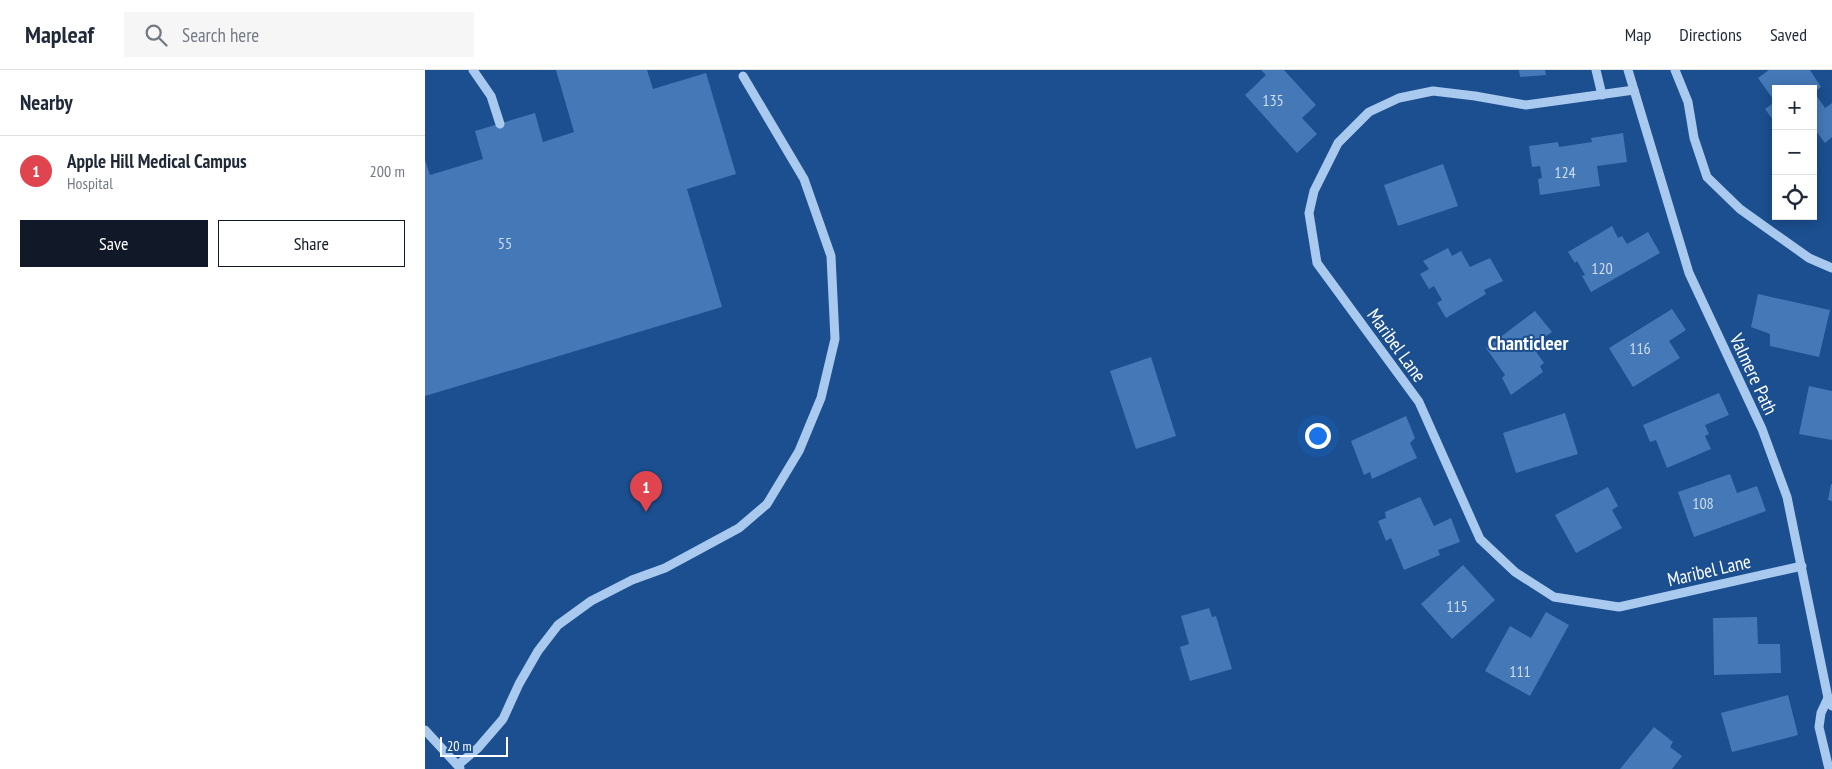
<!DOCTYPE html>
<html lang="en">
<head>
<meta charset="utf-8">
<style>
	body { margin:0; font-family:"PT Sans Narrow",sans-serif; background:#f6f6f7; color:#1f2937 }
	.controls { position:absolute; right:15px; top:15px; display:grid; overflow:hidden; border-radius:0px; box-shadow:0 2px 12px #0003 }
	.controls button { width:45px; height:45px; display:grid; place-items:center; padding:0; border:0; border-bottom:1px solid #e0e1e3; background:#fff; color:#1f2937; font:25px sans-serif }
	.scale { position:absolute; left:15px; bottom:12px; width:68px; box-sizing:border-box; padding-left:5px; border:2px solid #fff; border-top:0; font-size:14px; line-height:18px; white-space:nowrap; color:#fff; -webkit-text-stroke:4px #1b4f8f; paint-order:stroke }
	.you { position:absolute; left:892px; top:365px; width:18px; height:18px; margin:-12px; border:4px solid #fff; border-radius:50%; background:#1a73e8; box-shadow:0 0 0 8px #1a73e833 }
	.badge { display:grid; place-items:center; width:32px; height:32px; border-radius:50%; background:#111827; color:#fff; font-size:16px; font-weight:700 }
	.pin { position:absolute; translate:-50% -41px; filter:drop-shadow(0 1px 2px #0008) }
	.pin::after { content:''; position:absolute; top:26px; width:18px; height:15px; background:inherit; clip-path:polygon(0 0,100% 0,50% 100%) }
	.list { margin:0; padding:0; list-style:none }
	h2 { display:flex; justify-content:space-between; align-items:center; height:65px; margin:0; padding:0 20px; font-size:21px }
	h2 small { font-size:16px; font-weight:400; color:#747a83 }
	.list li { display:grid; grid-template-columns:32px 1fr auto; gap:15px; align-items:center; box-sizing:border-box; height:70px; padding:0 20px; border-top:1px solid #e0e1e3 }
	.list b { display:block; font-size:19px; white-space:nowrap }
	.list p { margin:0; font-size:16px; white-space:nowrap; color:#747a83 }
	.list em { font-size:16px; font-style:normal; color:#747a83 }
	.actions { display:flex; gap:10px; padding:15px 20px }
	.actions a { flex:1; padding:11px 0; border:1px solid #111827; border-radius:0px; text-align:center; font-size:18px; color:#111827 }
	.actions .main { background:#111827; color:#fff }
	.icon { flex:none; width:28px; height:28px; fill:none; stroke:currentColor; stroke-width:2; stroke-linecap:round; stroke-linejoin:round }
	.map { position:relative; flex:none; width:1407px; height:699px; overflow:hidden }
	header { display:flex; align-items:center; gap:30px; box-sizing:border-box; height:70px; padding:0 25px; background:#fff; border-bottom:1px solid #e0e1e3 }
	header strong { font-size:24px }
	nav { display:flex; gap:28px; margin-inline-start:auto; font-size:18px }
	.search { width:350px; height:45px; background:#f6f6f7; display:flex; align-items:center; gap:12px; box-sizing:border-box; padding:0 18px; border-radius:0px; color:#747a83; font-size:19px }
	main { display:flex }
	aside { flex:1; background:#fff }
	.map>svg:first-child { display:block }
</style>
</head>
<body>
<header>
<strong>Mapleaf</strong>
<div class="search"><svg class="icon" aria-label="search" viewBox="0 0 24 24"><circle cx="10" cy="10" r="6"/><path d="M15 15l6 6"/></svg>Search here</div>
<nav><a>Map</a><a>Directions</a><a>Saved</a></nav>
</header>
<main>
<aside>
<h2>Nearby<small></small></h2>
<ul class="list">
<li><span class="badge" style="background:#e0444e">1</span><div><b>Apple Hill Medical Campus</b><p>Hospital</p></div><em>200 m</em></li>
</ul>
<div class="actions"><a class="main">Save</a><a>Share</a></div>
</aside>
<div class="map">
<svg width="1407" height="699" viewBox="0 0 1407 699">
	<rect width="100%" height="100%" fill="#1b4f8f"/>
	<g fill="#4478b7">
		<path d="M131,0H222L228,19L281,3L311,104L262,119L297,237L0,326V90L5,105L58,89L50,61L110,43L118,72L149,62Z"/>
		<path d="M836,0H859L891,35L877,48L892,64L872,83L820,25L841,5Z"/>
		<path d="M1094,0H1120L1121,5L1095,7Z"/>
		<path d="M1344,0H1385L1396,17L1389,22L1400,38L1407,33V67L1400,73L1391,61L1388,63V19H1351V54L1340,39L1350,32L1333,8Z"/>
		<path d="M1198,63L1202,92L1172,96L1175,116L1115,125L1113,109L1117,108L1115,96L1107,97L1104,76L1133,72L1134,77L1167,72L1166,68Z"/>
		<path d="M1018,94L1033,136L973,156L959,115Z"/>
		<path d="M1187,156L1193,168L1197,166L1202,174L1223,162L1235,183L1166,222L1157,206L1160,205L1152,191L1150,193L1143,182Z"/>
		<path d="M1023,178L1027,186L1036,181L1045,197L1065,188L1078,211L1059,220L1061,224L1021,248L1012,233L1017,230L1009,216L1004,219L995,204L1004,199L998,191Z"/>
		<path d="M1333,224L1405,240L1394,287L1345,276V264L1326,257Z"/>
		<path d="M1247,239L1261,260L1244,271L1255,288L1208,317L1184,278Z"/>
		<path d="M1110,241L1127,262L1107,276L1119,293L1115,296L1118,302L1086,325L1077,308L1080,305L1061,278Z"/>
		<path d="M726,287L751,366L711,379L685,301Z"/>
		<path d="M1384,316L1407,321V370L1374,364Z"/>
		<path d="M1294,323L1304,345L1280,355L1284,364L1280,366L1286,379L1242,398L1231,370L1225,372L1218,355Z"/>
		<path d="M1140,343L1153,384L1091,403L1078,363Z"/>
		<path d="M981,346L990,368L985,373L992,388L947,409L945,402L939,405L926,371Z"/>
		<path d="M1305,404L1312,423L1332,416L1341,441L1269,467L1253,422Z"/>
		<path d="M1406,414H1407V431L1403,430Z"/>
		<path d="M1183,417L1193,436L1187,440L1197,458L1151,483L1130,445Z"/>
		<path d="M995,427L1009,456L1026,448L1035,472L1013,480L1015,485L979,500L966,468L961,471L953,451L961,448L960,442Z"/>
		<path d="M1038,495L1070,530L1027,569L996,534Z"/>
		<path d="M784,538L787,547L791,546L807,599L765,611L755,577L764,574L756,546Z"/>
		<path d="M1121,542L1144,555L1105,626L1060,601L1085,556L1106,568Z"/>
		<path d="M1332,547L1333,574H1355L1356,603L1289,605L1288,548Z"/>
		<path d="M1363,625L1373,665L1307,682L1296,643Z"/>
		<path d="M1229,657L1248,672L1245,677L1257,686L1247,699H1195Z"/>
	</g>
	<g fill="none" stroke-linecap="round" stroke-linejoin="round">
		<g stroke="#a9c9ee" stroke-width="9">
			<path d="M48,0L66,26L75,54"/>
			<path d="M1171,0L1177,25"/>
			<path d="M1203,0L1264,203L1337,359L1362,427L1403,628L1407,636"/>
			<path d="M1250,0L1263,32L1269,68L1282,107L1315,139L1384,188L1407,198"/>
			<path d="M1209,20L1101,35L1050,26L1008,21L974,28L944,42L913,73L889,121L884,143L892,193L994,332L1055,469L1090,502L1129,527L1194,537L1377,496"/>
			<path d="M1403,628L1396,643L1394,657L1404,699"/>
			<path d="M0,660L35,698"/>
			<path d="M33,695L53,678L78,649L94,614L113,581L133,555L166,531L207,510L240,498L314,458L342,434L374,381L396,328L410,269L406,186L379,109L318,6"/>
		</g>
	</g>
	<g text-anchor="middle" stroke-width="4" stroke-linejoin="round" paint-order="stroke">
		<g font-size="16" fill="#d0dded">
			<text x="848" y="36">135</text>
			<text x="1140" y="108">124</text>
			<text x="80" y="179">55</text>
			<text x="1177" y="204">120</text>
			<text x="1215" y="284">116</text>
			<text x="1278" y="439">108</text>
			<text x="1032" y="542">115</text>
			<text x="1095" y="607">111</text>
		</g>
		<g font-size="19" fill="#fff" stroke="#1b4f8f">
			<text transform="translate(972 275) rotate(54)" y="7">Maribel Lane</text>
			<text transform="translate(1329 304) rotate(65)" y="7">Valmere Path</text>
			<text transform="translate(1284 500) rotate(-13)" y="7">Maribel Lane</text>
		</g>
		<g font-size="20" font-weight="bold" fill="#fff" stroke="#1b4f8f">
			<text x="1103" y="280">Chanticleer</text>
		</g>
	</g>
</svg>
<div class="controls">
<button>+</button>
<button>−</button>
<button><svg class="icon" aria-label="locate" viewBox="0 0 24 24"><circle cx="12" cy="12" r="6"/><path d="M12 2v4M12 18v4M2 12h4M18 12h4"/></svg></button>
</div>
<div class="scale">20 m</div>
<div class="you"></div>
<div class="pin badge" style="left:221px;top:442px;background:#e0444e">1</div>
</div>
</main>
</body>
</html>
